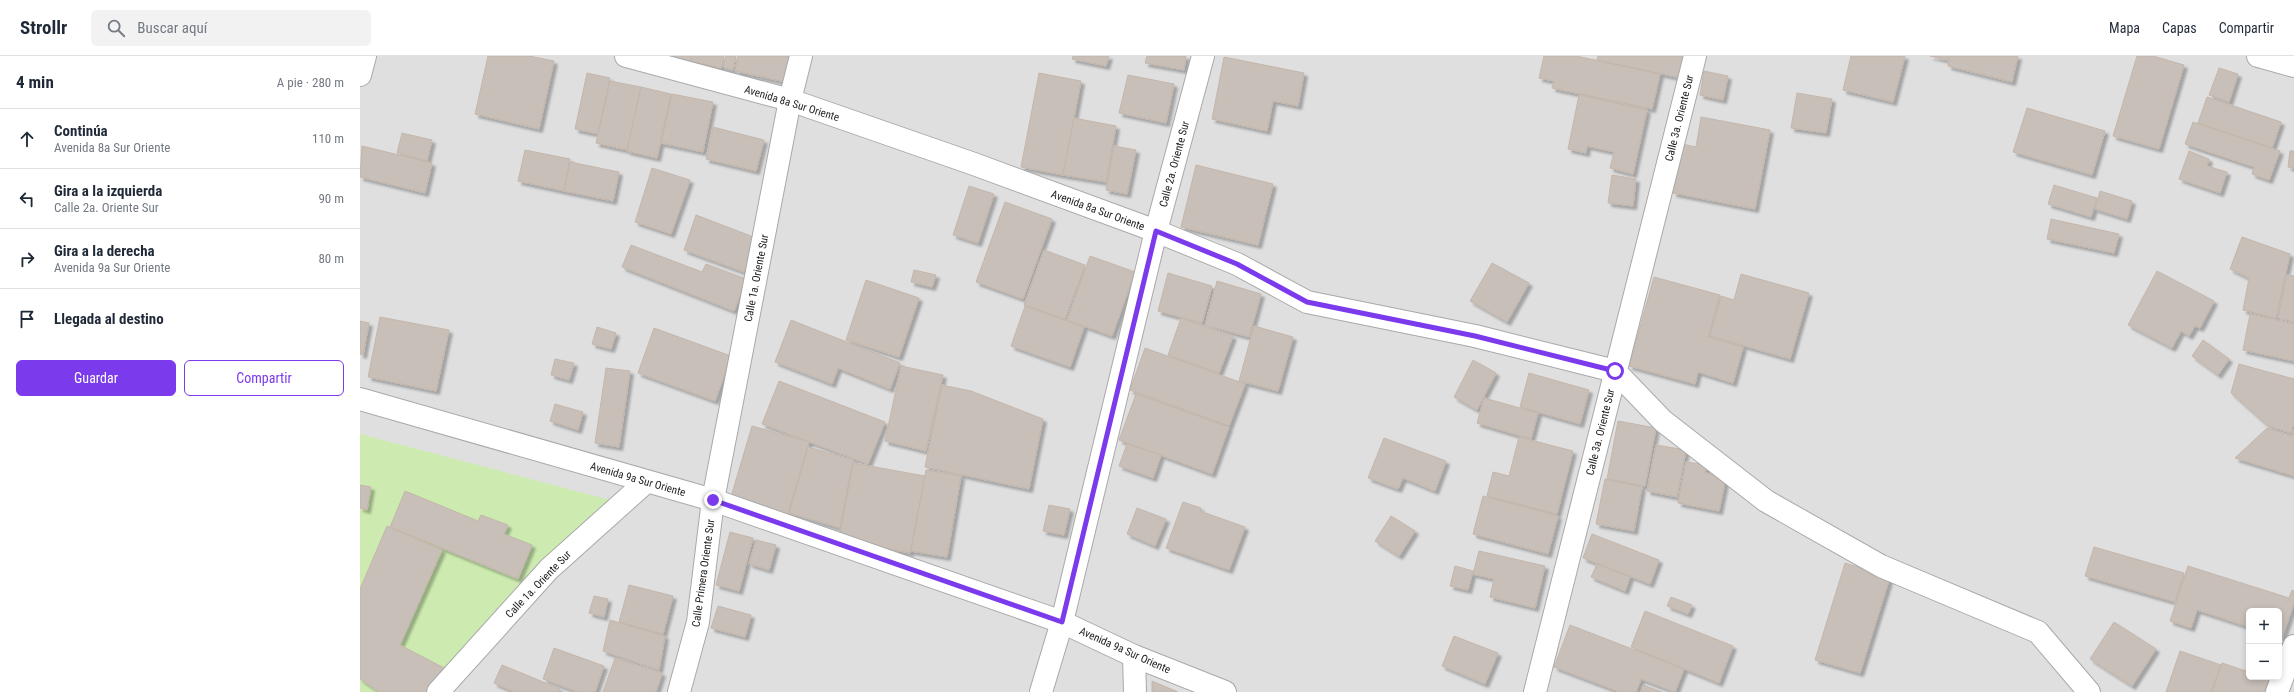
<!DOCTYPE html>
<html lang="es">
<head>
<meta charset="utf-8">
<style>
	body { margin:0; font-family:"Roboto Condensed",sans-serif; background:#f2f2f3; color:#1f2937 }
	.controls { position:absolute; right:12px; bottom:12px; display:grid; overflow:hidden; border-radius:6px; box-shadow:0 2px 6px #0003 }
	.controls button { width:36px; height:36px; display:grid; place-items:center; padding:0; border:0; border-bottom:1px solid #e0e1e3; background:#fff; color:#1f2937; font:20px sans-serif }
	.stop { position:absolute; width:12px; height:12px; margin:-9px; border:3px solid #7c3aed; border-radius:50%; background:#fff }
	.stop.end { background:#7c3aed; border-color:#fff; box-shadow:0 1px 4px #0008 }
	.list { margin:0; padding:0; list-style:none }
	h2 { display:flex; justify-content:space-between; align-items:center; height:52px; margin:0; padding:0 16px; font-size:17px }
	h2 small { font-size:13px; font-weight:400; color:#747a83 }
	.list li { display:grid; grid-template-columns:26px 1fr auto; gap:12px; align-items:center; box-sizing:border-box; height:60px; padding:0 16px; border-top:1px solid #e0e1e3 }
	.list b { display:block; font-size:15px; white-space:nowrap }
	.list p { margin:0; font-size:13px; white-space:nowrap; color:#747a83 }
	.list em { font-size:13px; font-style:normal; color:#747a83 }
	.actions { display:flex; gap:8px; padding:12px 16px }
	.actions a { flex:1; padding:9px 0; border:1px solid #7c3aed; border-radius:6px; text-align:center; font-size:14px; color:#7c3aed }
	.actions .main { background:#7c3aed; color:#fff }
	.icon { flex:none; width:22px; height:22px; fill:none; stroke:currentColor; stroke-width:2; stroke-linecap:round; stroke-linejoin:round }
	.map { position:relative; flex:none; width:1934px; height:636px; overflow:hidden }
	header { display:flex; align-items:center; gap:24px; box-sizing:border-box; height:56px; padding:0 20px; background:#fff; border-bottom:1px solid #e0e1e3 }
	header strong { font-size:19px }
	nav { display:flex; gap:22px; margin-inline-start:auto; font-size:14px }
	.search { width:280px; height:36px; background:#f2f2f3; display:flex; align-items:center; gap:10px; box-sizing:border-box; padding:0 14px; border-radius:6px; color:#747a83; font-size:15px }
	main { display:flex }
	aside { flex:1; background:#fff }
	.map>svg:first-child { display:block }
</style>
</head>
<body>
<header>
<strong>Strollr</strong>
<div class="search"><svg class="icon" aria-label="search" viewBox="0 0 24 24"><circle cx="10" cy="10" r="6"/><path d="M15 15l6 6"/></svg>Buscar aquí</div>
<nav><a>Mapa</a><a>Capas</a><a>Compartir</a></nav>
</header>
<main>
<aside>
<h2>4 min<small>A pie · 280 m</small></h2>
<ul class="list">
<li><svg class="icon" aria-label="ahead" viewBox="0 0 24 24"><path d="M12 20V5M6 11l6-6 6 6"/></svg><div><b>Continúa</b><p>Avenida 8a Sur Oriente</p></div><em>110 m</em></li>
<li><svg class="icon" aria-label="left" viewBox="0 0 24 24"><path d="M17 20v-9H6M10 6l-5 5 5 5"/></svg><div><b>Gira a la izquierda</b><p>Calle 2a. Oriente Sur</p></div><em>90 m</em></li>
<li><svg class="icon" aria-label="right" viewBox="0 0 24 24"><path d="M7 20v-9h11M14 6l5 5-5 5"/></svg><div><b>Gira a la derecha</b><p>Avenida 9a Sur Oriente</p></div><em>80 m</em></li>
<li><svg class="icon" aria-label="arrive" viewBox="0 0 24 24"><path d="M6 21V4h12l-3 4 3 4H6"/></svg><div><b>Llegada al destino</b></div></li>
</ul>
<div class="actions"><a class="main">Guardar</a><a>Compartir</a></div>
</aside>
<div class="map">
<svg width="1934" height="636" viewBox="0 0 1934 636">
	<defs>
		<filter id="shadow"><feDropShadow dx="3.5" dy="3.5" stdDeviation="1" flood-color="#0004"/></filter>
	</defs>
	<rect width="100%" height="100%" fill="#f2efe9"/>
	<path fill="#e0dfdf" fill-rule="evenodd" d="M0,0H1934V636H0ZM1889,555H1919V621H1889Z"/>
	<path fill="#cdebb0" d="M0,378L265,448L77,636H0Z"/>
	<g fill="#c7bfb8" stroke="#c4b6ab" filter="url(#shadow)">
		<path d="M128,0H169L194,5L179,73L115,58Z"/>
		<path d="M298,0H332L330,8Z"/>
		<path d="M332,0H364L361,12L331,5Z"/>
		<path d="M366,0H376L373,14L363,11Z"/>
		<path d="M378,0H437L430,27L375,15Z"/>
		<path d="M713,0H749L746,10L712,3Z"/>
		<path d="M787,0H826L824,14L785,7Z"/>
		<path d="M1184,0H1216L1300,18L1292,53L1192,32L1194,25L1179,22Z"/>
		<path d="M1238,0H1325L1321,22L1237,4Z"/>
		<path d="M1491,0H1545L1533,46L1483,34Z"/>
		<path d="M1570,0H1589L1588,4Z"/>
		<path d="M1590,0H1658L1652,26L1588,10Z"/>
		<path d="M1777,0H1793L1824,9L1799,93L1753,80Z"/>
		<path d="M864,1L944,17L938,50L913,45L907,75L852,63Z"/>
		<path d="M1859,12L1878,18L1869,46L1849,39Z"/>
		<path d="M1344,15L1368,20L1363,44L1340,39Z"/>
		<path d="M227,17L250,22L238,78L215,73Z"/>
		<path d="M679,17L721,25L703,119L661,111Z"/>
		<path d="M768,19L814,28L806,67L759,57Z"/>
		<path d="M250,25L281,31L267,94L236,87Z"/>
		<path d="M281,31L311,38L297,102L267,95Z"/>
		<path d="M1437,37L1472,43L1466,77L1431,72Z"/>
		<path d="M312,38L353,46L343,96L301,87Z"/>
		<path d="M1219,39L1287,54L1273,118L1250,112L1254,96L1227,90L1226,97L1208,93Z"/>
		<path d="M1847,41L1921,66L1912,92L1838,67Z"/>
		<path d="M1667,52L1745,75L1732,119L1653,96Z"/>
		<path d="M1341,61L1410,74L1395,153L1313,137L1322,88L1336,91Z"/>
		<path d="M714,62L756,70L746,126L703,119Z"/>
		<path d="M1833,66L1920,95L1909,124L1892,118L1894,111L1825,88Z"/>
		<path d="M353,71L404,84L396,115L346,103Z"/>
		<path d="M42,77L72,84L67,105L37,97Z"/>
		<path d="M2,90L72,107L65,137L0,121Z"/>
		<path d="M754,90L776,94L767,138L746,134Z"/>
		<path d="M165,94L210,103L204,135L158,125Z"/>
		<path d="M1829,95L1849,103L1847,110L1867,116L1860,137L1819,123Z"/>
		<path d="M1930,95H1934V112L1928,111Z"/>
		<path d="M210,106L259,116L253,145L204,135Z"/>
		<path d="M836,109L913,128L898,189L821,171Z"/>
		<path d="M292,112L330,124L311,178L275,166Z"/>
		<path d="M1252,119L1276,123L1273,150L1248,147Z"/>
		<path d="M1694,129L1737,142L1731,161L1688,148Z"/>
		<path d="M609,130L634,138L618,187L593,179Z"/>
		<path d="M1740,135L1772,145L1767,163L1735,153Z"/>
		<path d="M645,146L692,163L663,243L616,226Z"/>
		<path d="M336,159L396,182L384,216L324,194Z"/>
		<path d="M1691,163L1759,178L1754,197L1687,183Z"/>
		<path d="M1882,181L1930,198L1916,262L1883,254L1889,222L1870,213Z"/>
		<path d="M271,189L342,216L346,208L386,223L374,255L262,211Z"/>
		<path d="M684,194L725,209L705,263L664,249Z"/>
		<path d="M730,200L775,216L752,280L707,264Z"/>
		<path d="M1132,207L1169,227L1147,266L1110,245Z"/>
		<path d="M554,214L576,219L572,231L551,226Z"/>
		<path d="M1797,215L1854,245L1840,272L1835,270L1829,280L1821,275L1812,292L1768,269Z"/>
		<path d="M808,217L852,230L842,267L798,255Z"/>
		<path d="M1381,218L1449,237L1430,303L1350,280L1361,240L1374,244Z"/>
		<path d="M1927,219L1934,220V266L1918,262Z"/>
		<path d="M1294,221L1360,239L1348,281L1383,291L1373,327L1338,316L1335,328L1269,310Z"/>
		<path d="M506,224L559,242L539,301L486,284Z"/>
		<path d="M857,225L901,238L889,281L845,269Z"/>
		<path d="M665,250L724,271L710,311L651,290Z"/>
		<path d="M1890,258L1934,268V305L1883,294Z"/>
		<path d="M20,261L89,274L76,335L8,321Z"/>
		<path d="M821,262L873,280L859,317L808,299Z"/>
		<path d="M431,264L540,307L530,333L478,312L472,328L415,306Z"/>
		<path d="M0,265L9,267L3,299L0,298Z"/>
		<path d="M894,270L933,281L918,335L879,325Z"/>
		<path d="M237,271L256,277L251,293L232,288Z"/>
		<path d="M294,272L371,300L355,345L278,317Z"/>
		<path d="M1843,284L1869,303L1858,319L1832,300Z"/>
		<path d="M785,292L885,328L869,370L770,334Z"/>
		<path d="M195,303L214,307L209,324L191,319Z"/>
		<path d="M1113,304L1136,317L1117,354L1094,341Z"/>
		<path d="M1879,308L1934,323V365L1931,377L1908,370L1871,337Z"/>
		<path d="M541,310L583,319L566,395L525,385Z"/>
		<path d="M246,312L270,315L259,391L235,387Z"/>
		<path d="M1169,317L1229,334L1220,368L1160,351Z"/>
		<path d="M419,325L525,366L508,408L402,368Z"/>
		<path d="M582,329L611,335L683,363L669,433L565,411Z"/>
		<path d="M776,338L869,371L852,418L759,384Z"/>
		<path d="M1124,342L1178,357L1171,383L1117,367Z"/>
		<path d="M195,348L223,356L218,374L190,365Z"/>
		<path d="M1258,365L1296,372L1285,430L1247,423Z"/>
		<path d="M392,370L449,386L427,461L370,444Z"/>
		<path d="M1907,372L1932,380L1934,373V420L1875,402Z"/>
		<path d="M1159,381L1213,395L1197,458L1127,440L1133,416L1149,420Z"/>
		<path d="M1024,382L1086,405L1075,435L1043,422L1038,433L1008,422Z"/>
		<path d="M767,388L801,399L793,422L759,410Z"/>
		<path d="M1296,389L1326,394L1317,441L1287,435Z"/>
		<path d="M448,391L493,404L480,472L429,457Z"/>
		<path d="M1326,406L1347,409L1345,417L1366,421L1359,455L1318,447Z"/>
		<path d="M493,407L565,420L550,497L479,484Z"/>
		<path d="M566,414L601,420L587,501L551,495Z"/>
		<path d="M1245,423L1282,431L1274,475L1236,468Z"/>
		<path d="M0,429L11,431L7,454L0,452Z"/>
		<path d="M45,435L118,465L121,459L148,469L144,478L172,489L158,523L30,471Z"/>
		<path d="M1123,440L1198,460L1188,498L1113,478Z"/>
		<path d="M823,446L841,452L840,455L885,471L869,514L806,492Z"/>
		<path d="M689,449L710,453L704,479L683,475Z"/>
		<path d="M777,452L806,463L795,490L767,478Z"/>
		<path d="M1031,460L1055,475L1039,500L1015,485Z"/>
		<path d="M27,470L82,494L40,589L84,612L68,636H19L0,623V533Z"/>
		<path d="M370,476L393,482L379,535L356,529Z"/>
		<path d="M1232,478L1299,504L1290,528L1223,502Z"/>
		<path d="M396,484L416,489L409,514L389,508Z"/>
		<path d="M1734,491L1824,517L1815,546L1725,520Z"/>
		<path d="M1119,495L1185,510L1175,552L1130,541L1134,523L1113,518Z"/>
		<path d="M1485,507L1530,521L1500,617L1455,604Z"/>
		<path d="M1237,508L1270,521L1265,535L1231,521Z"/>
		<path d="M1095,510L1113,515L1108,534L1090,530Z"/>
		<path d="M1828,510L1929,542L1932,534L1934,535V547L1922,582L1919,581V555H1889V571L1837,554L1831,572L1810,565Z"/>
		<path d="M269,529L313,540L303,578L259,566Z"/>
		<path d="M234,540L248,543L244,561L229,557Z"/>
		<path d="M1311,541L1332,549L1328,558L1307,550Z"/>
		<path d="M358,550L391,559L385,581L351,572Z"/>
		<path d="M1285,555L1373,590L1359,627L1271,591Z"/>
		<path d="M250,564L305,580L299,614L243,595Z"/>
		<path d="M1754,566L1796,593L1772,630L1730,603Z"/>
		<path d="M1210,569L1324,613L1315,636L1281,623L1276,636H1260L1194,611Z"/>
		<path d="M1094,580L1138,597L1125,628L1082,610Z"/>
		<path d="M194,592L244,610L235,636H218L183,623Z"/>
		<path d="M1820,595L1861,609L1851,636H1806Z"/>
		<path d="M255,602L302,617L296,636H243Z"/>
		<path d="M1862,607L1889,616V621L1909,623L1904,636H1852Z"/>
		<path d="M142,609L200,633L198,636H155L134,627Z"/>
		<path d="M792,625L818,636H792Z"/>
		<path d="M1283,629L1302,636H1281Z"/>
	</g>
	<g fill="none" stroke-linecap="round" stroke-linejoin="round">
		<defs>
			<g id="street">
				<path d="M266,0L430,44L614,108L796,175L877,208L947,246L1115,280L1255,315L1303,365L1406,445L1521,510L1678,576L1729,636"/>
				<path d="M1898,0L1934,10"/>
				<path d="M0,19L5,0"/>
				<path d="M0,343L353,444L702,566L774,600L865,636"/>
				<path d="M774,600L775,636"/>
				<path d="M78,636L189,513L286,426"/>
				<path d="M319,636L338,566L353,444L430,44L441,0"/>
				<path d="M681,636L702,566L796,175L843,0"/>
				<path d="M1175,636L1335,0"/>
				<path d="M1917,636L1934,590"/>
			</g>
		</defs>
		<use href="#street" stroke="#a9a9a9" stroke-width="24"/>
		<use href="#street" stroke="#fff" stroke-width="22"/>
	</g>
	<g fill="none" stroke-linecap="round" stroke-linejoin="round">
		<path stroke="#7c3aed" stroke-width="5" d="M353,444L702,566L796,175L877,208L947,246L1115,280L1255,315"/>
	</g>
	<g text-anchor="middle" stroke-width="3.5" stroke-linejoin="round" paint-order="stroke">
		<g font-size="11" fill="#222" stroke="#fff">
			<text transform="translate(432 47) rotate(17)" y="4">Avenida 8a Sur Oriente</text>
			<text transform="translate(1319 62) rotate(-76)" y="4">Calle 3a. Oriente Sur</text>
			<text transform="translate(814 108) rotate(-75)" y="4">Calle 2a. Oriente Sur</text>
			<text transform="translate(738 154) rotate(20)" y="4">Avenida 8a Sur Oriente</text>
			<text transform="translate(396 222) rotate(-79)" y="4">Calle 1a. Oriente Sur</text>
			<text transform="translate(1240 376) rotate(-76)" y="4">Calle 3a. Oriente Sur</text>
			<text transform="translate(278 423) rotate(16)" y="4">Avenida 9a Sur Oriente</text>
			<text transform="translate(343 517) rotate(-82)" y="4">Calle Primera Oriente Sur</text>
			<text transform="translate(178 528) rotate(-46)" y="4">Calle 1a. Oriente Sur</text>
			<text transform="translate(765 594) rotate(24)" y="4">Avenida 9a Sur Oriente</text>
		</g>
	</g>
</svg>
<div class="controls">
<button>+</button>
<button>−</button>
</div>
<div class="stop" style="left:1255px;top:315px"></div>
<div class="stop end" style="left:353px;top:444px"></div>
</div>
</main>
</body>
</html>
